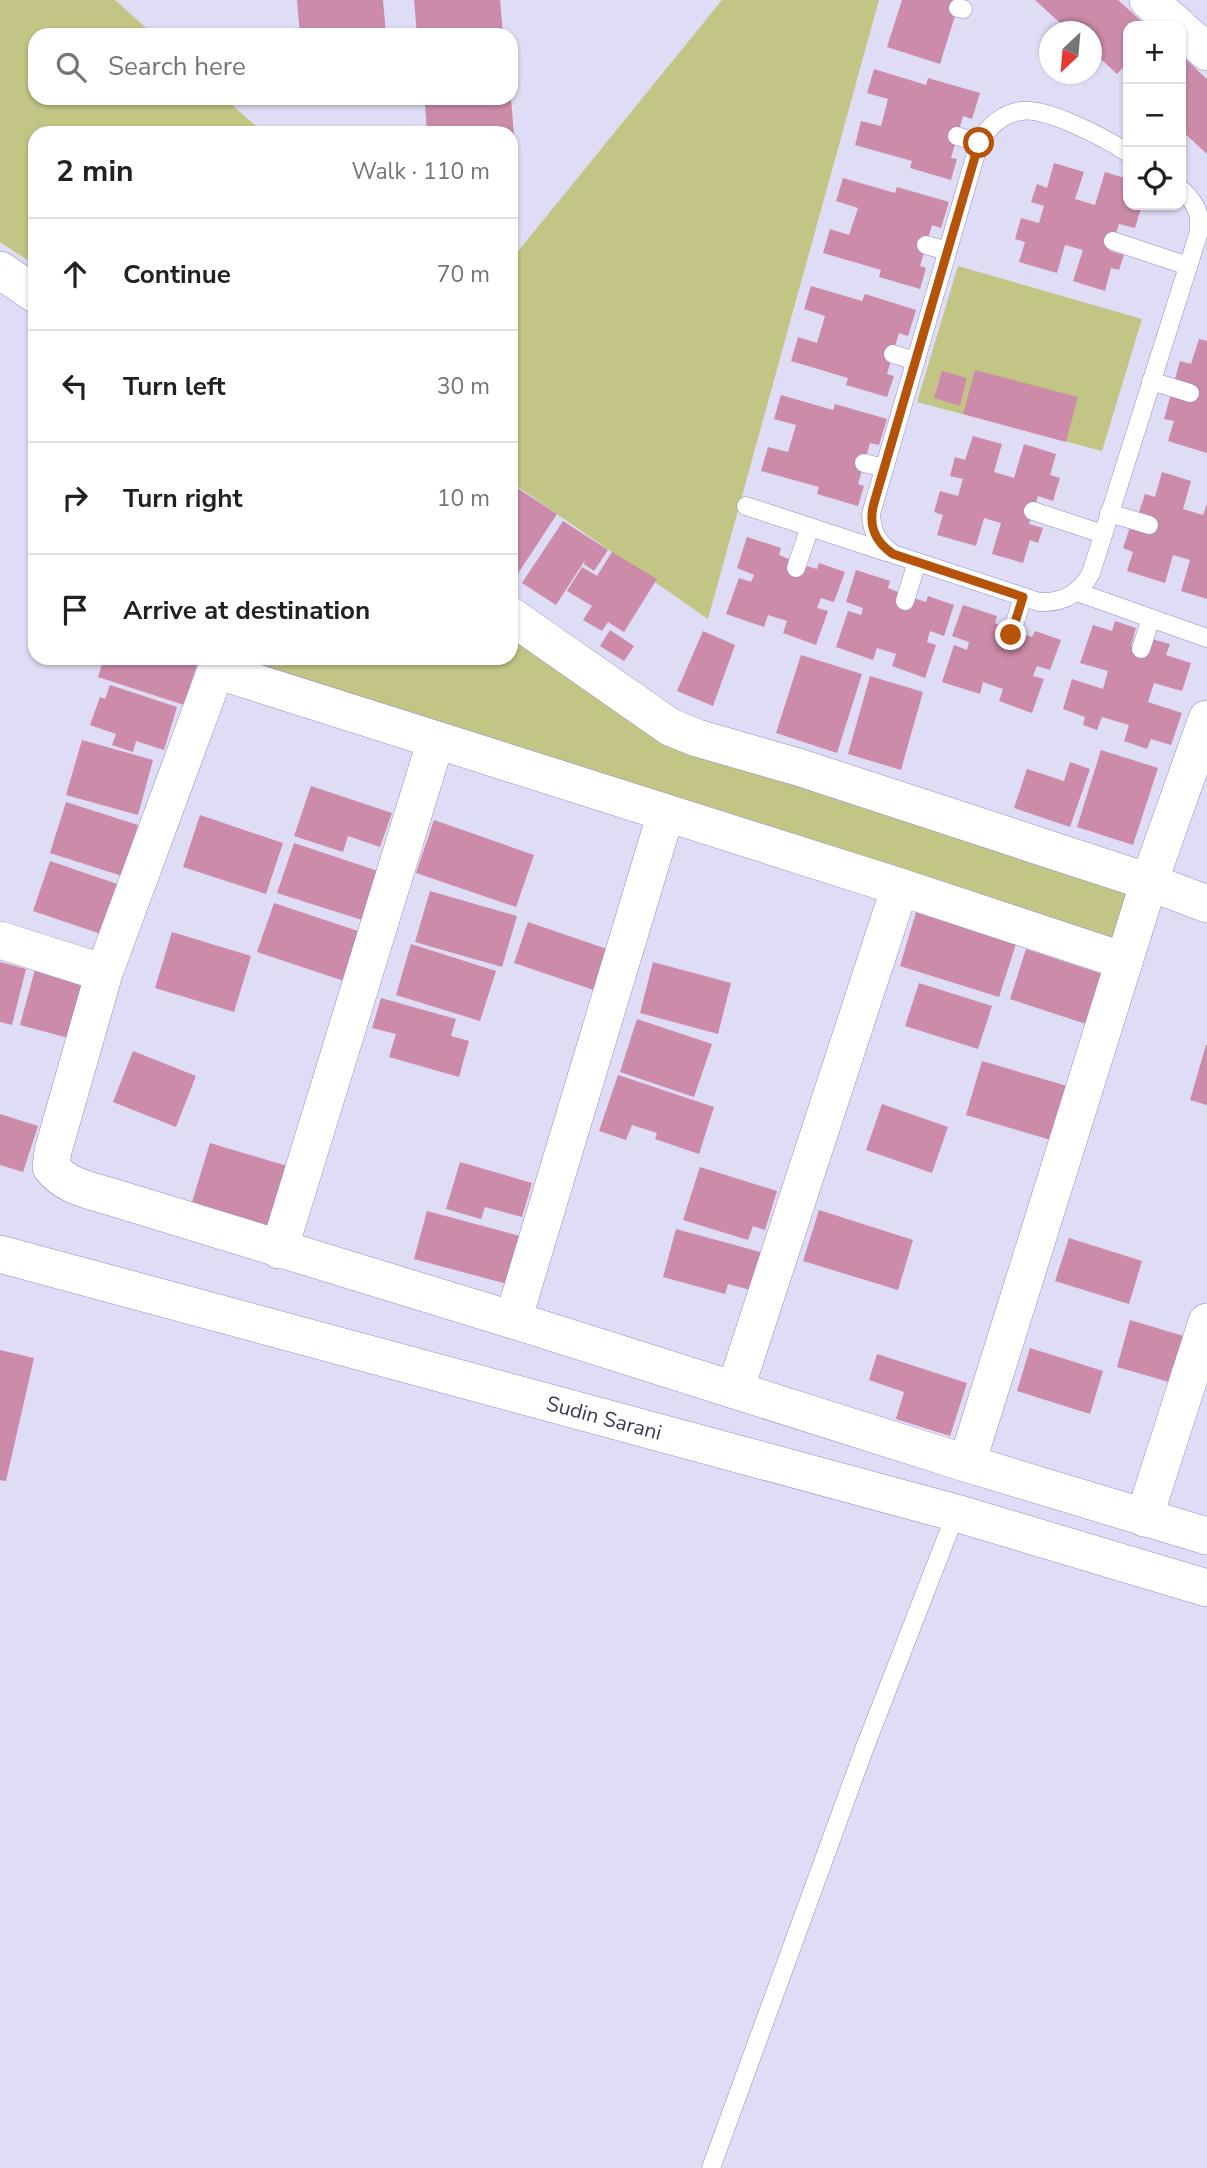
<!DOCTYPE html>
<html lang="en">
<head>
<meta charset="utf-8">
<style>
	body { margin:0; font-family:"Nunito Sans",sans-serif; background:#f2f2f2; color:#202124 }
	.controls { position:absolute; right:21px; top:21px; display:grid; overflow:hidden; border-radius:14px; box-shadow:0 2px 5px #0004 }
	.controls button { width:63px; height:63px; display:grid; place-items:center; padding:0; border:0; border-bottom:2px solid #e0e0e0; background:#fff; color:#202124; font:35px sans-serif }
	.compass { position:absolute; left:1039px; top:21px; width:63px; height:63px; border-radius:50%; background:#fff; box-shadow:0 2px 5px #0004; rotate:206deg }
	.stop { position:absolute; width:21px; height:21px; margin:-16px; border:5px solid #b45309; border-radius:50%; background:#fff }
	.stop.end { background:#b45309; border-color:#fff; box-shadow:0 2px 7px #0008 }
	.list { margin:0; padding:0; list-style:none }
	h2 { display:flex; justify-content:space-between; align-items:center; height:91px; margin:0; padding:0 28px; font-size:30px }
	h2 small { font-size:23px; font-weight:400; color:#757577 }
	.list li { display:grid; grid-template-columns:46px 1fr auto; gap:21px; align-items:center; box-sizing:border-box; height:112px; padding:0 28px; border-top:2px solid #e0e0e0 }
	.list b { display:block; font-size:26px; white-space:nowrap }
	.list em { font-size:23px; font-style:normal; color:#757577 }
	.icon { flex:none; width:38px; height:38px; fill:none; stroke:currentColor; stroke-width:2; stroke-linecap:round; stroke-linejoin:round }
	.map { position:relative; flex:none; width:1207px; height:2168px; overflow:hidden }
	.search { position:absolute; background:#fff; box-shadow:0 2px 5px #0004; left:28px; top:28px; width:490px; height:77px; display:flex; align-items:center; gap:18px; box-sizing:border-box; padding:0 24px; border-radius:21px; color:#757577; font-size:26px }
	.panel { position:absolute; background:#fff; box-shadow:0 2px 5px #0004; left:28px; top:126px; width:490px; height:539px; border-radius:21px }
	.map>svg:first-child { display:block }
</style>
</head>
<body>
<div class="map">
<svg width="1207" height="2168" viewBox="0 0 1207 2168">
	<rect width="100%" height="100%" fill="#dfdcf6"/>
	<g fill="#c2c584">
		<path d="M0,0H115L154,35H35V98H224L264,133H35V265L0,242Z"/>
		<path d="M722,0H879L708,619L511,482V260Z"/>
		<path d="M958,266L1142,319L1102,451L917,402Z"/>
		<path d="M511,616L670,727L1149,882L1124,961L228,658H511Z"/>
	</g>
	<g fill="#cc8ba9">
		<path d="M297,0H383L386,35H300Z"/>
		<path d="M414,0H500L503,35H417Z"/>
		<path d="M902,0H960L940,64L887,47Z"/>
		<path d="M1035,0H1118L1147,26H1128V62L1117,74L1092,51V32H1070Z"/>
		<path d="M1181,55L1207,79V154L1181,130Z"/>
		<path d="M874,69L926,85L928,78L980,93L972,119L963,116L951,158L957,159L951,180L910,168L912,161L855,145L861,121L881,126L888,99L867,93Z"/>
		<path d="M482,98H511L518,182H511V133H427L425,103Z"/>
		<path d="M1054,163L1084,172L1075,199L1095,205L1105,172L1128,179V205H1142L1135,228L1119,224L1110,251L1124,255L1119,270L1111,268L1105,291L1073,281L1083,250L1065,245L1057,273L1019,262L1025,242L1015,239L1021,218L1039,223L1044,206L1031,202L1037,184L1047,188Z"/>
		<path d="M843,178L895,193L897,187L949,202L941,228L932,225L920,266L926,268L920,289L879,277L881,270L823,253L830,229L849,235L858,208L836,201Z"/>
		<path d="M811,286L862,301L865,294L916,310L908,336L899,333L887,374L894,376L887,397L846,385L848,378L791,361L798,337L817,343L825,316L804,309Z"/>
		<path d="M1199,339L1207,341V453L1168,441L1174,421L1164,419L1180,361L1191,364Z"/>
		<path d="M975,370L1078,397L1066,442L963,414Z"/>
		<path d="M942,371L967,378L960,406L934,398Z"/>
		<path d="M781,395L833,410L835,404L887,419L879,445L870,443L858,484L864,486L858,506L817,494L819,487L761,471L768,447L788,452L796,425L774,419Z"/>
		<path d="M973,436L1002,444L994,472L1014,478L1024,444L1056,454L1050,475L1060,478L1053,501L1038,496L1029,524L1043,528L1038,543L1030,540L1023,563L992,554L1001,523L984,518L976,546L937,535L943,515L934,512L940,491L958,496L963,479L950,476L955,457L965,460Z"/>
		<path d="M1162,472L1191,481L1183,509L1203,515L1207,504V599L1181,591L1190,560L1173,555L1165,583L1127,571L1133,552L1123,548L1130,527L1147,533L1152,516L1139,512L1145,494L1155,497Z"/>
		<path d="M511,484L557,514L517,575L511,571Z"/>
		<path d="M563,521L608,550L594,571L584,564L585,560L556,605L522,583Z"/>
		<path d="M747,537L781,548L779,555L803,565L817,569L819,563L845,572L834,602L821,598L817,608L828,611L816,645L783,633L787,621L768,615L764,627L726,614L739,578L751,582L754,575L737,568Z"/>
		<path d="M612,552L657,579L624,632L608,622L602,631L583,620L592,606L567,591L582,567L597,576Z"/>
		<path d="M856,570L890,581L888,588L913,598L926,602L928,596L954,605L944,636L930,631L927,642L936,645L925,678L892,666L896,654L877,648L873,660L836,647L848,611L861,615L863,608L846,602Z"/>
		<path d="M963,605L997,616L995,623L1019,633L1032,637L1035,631L1061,640L1050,670L1037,666L1033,676L1044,679L1032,713L999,701L1003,689L983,682L980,694L942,682L954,645L967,650L969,642L952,636Z"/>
		<path d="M1115,621L1136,628L1131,646L1148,651L1152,639L1170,644L1166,655L1191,663L1182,691L1154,683L1148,702L1182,713L1171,745L1151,739L1147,749L1124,741L1129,725L1102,717L1097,730L1083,725L1085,717L1063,709L1072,679L1103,689L1108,671L1080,663L1093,625L1112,631Z"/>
		<path d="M610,630L634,646L624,661L600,646Z"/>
		<path d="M703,631L735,645L713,706L677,691Z"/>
		<path d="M801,655L862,674L837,753L776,733Z"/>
		<path d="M104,658H199L184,705L98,677Z"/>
		<path d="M870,676L923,692L901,770L848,754Z"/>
		<path d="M110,685L177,707L164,750L136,741L133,752L112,745L116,734L90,725L100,697L105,699Z"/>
		<path d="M82,740L153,760L138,815L66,795Z"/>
		<path d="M1101,750L1158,768L1133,845L1077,827Z"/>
		<path d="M1070,762L1090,769L1070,827L1014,808L1027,769L1064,781Z"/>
		<path d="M311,786L392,813L380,847L348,836L343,852L294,836Z"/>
		<path d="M66,802L138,825L122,876L50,853Z"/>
		<path d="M200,815L283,843L266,894L183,867Z"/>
		<path d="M434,820L534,855L516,907L416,873Z"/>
		<path d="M294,843L378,871L362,920L277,893Z"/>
		<path d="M50,861L123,886L107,936L33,911Z"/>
		<path d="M430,891L517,916L502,967L415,942Z"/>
		<path d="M274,903L364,933L347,982L257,952Z"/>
		<path d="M916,912L1016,944L999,997L900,966Z"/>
		<path d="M528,922L607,949L594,990L514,963Z"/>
		<path d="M172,932L251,956L234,1012L155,988Z"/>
		<path d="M411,944L496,971L480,1021L396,995Z"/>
		<path d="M1026,949L1111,977L1095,1027L1010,999Z"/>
		<path d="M0,962L26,969L12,1025L0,1022Z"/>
		<path d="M653,962L731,983L718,1034L640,1013Z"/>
		<path d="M35,969L90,984L76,1040L20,1025Z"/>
		<path d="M919,983L992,1006L978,1049L905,1026Z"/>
		<path d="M381,998L456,1019L451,1036L469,1041L459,1077L389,1057L396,1034L372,1028Z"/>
		<path d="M637,1019L712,1044L694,1097L620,1072Z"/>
		<path d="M1206,1045H1207V1105L1190,1100Z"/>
		<path d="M133,1051L196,1076L176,1127L113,1102Z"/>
		<path d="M982,1061L1067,1086L1051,1140L966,1115Z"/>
		<path d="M618,1075L714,1107L699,1154L655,1139L657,1133L632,1125L626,1140L599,1131Z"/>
		<path d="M882,1104L948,1127L932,1173L866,1150Z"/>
		<path d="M0,1114L38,1126L23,1172L0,1165Z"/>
		<path d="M210,1143L294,1168L275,1228L192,1202Z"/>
		<path d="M460,1162L532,1183L522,1217L485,1207L481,1219L446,1209Z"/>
		<path d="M700,1167L777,1191L765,1230L753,1226L748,1240L683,1220Z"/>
		<path d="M819,1210L913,1240L898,1290L803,1261Z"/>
		<path d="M427,1211L520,1236L507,1284L414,1259Z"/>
		<path d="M676,1229L764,1253L754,1291L728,1284L725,1294L663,1277Z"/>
		<path d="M1069,1238L1142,1261L1129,1304L1055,1281Z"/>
		<path d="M1130,1320L1197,1340L1183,1386L1117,1367Z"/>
		<path d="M1030,1348L1103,1371L1090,1414L1017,1391Z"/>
		<path d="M0,1350L34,1358L6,1481L0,1480Z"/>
		<path d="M877,1354L967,1383L950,1436L896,1419L904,1392L869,1380Z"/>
	</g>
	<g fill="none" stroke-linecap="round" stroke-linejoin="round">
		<defs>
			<g id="service">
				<path d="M958,8L963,9"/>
				<path d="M957,136L979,143"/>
				<path d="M1128,153C1105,138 1047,107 1021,111C1001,114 988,127 979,143L871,514C872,533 878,543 893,554L1039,602C1063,603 1080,594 1091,573L1198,235C1202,214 1196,203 1181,189"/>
				<path d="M1113,241L1188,266"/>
				<path d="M926,245L947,251"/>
				<path d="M893,354L916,361"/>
				<path d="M1151,381L1190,393"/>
				<path d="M864,463L884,468"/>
				<path d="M746,506L886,552"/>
				<path d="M1033,511L1103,534"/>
				<path d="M1109,513L1149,525"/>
				<path d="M796,568L810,527"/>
				<path d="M1077,592L1207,638"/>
				<path d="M905,601L917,562"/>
				<path d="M1011,635L1023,597"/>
				<path d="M1141,649L1151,618"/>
				<path d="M711,2168L865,1747L956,1513"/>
			</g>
			<g id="minor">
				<path d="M1148,0L1178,26"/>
				<path d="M1181,29L1207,52"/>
				<path d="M0,270L35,294"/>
				<path d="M511,616L670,727L697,738L798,767L1149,882L1207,904"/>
				<path d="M228,658L216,670L104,973L53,1151L51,1167C66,1187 92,1191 115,1198L513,1320L959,1461L1207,1536"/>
				<path d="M216,670L900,887L1124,961"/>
				<path d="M0,940L104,973"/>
				<path d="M279,1250L436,740"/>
				<path d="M0,1254L956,1513L1207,1588"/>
				<path d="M513,1320L666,813"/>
				<path d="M735,1390L900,887"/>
				<path d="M967,1463L1149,882L1207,719"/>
				<path d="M1144,1518L1207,1322"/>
			</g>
		</defs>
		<use href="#service" stroke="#948bc7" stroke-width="19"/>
		<use href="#minor" stroke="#948bc7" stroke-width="38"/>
		<use href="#service" stroke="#fff" stroke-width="18"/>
		<use href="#minor" stroke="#fff" stroke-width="37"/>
	</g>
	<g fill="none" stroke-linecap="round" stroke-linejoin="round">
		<path stroke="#b45309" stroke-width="9" d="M979,143L874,503C868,525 874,541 893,554L1023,597L1011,635"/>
	</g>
	<g text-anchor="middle" stroke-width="5" stroke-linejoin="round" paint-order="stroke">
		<g font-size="21" fill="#3d3953" stroke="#fff">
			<text transform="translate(604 1418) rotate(15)" y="7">Sudin Sarani</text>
		</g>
	</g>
</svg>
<div class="controls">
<button>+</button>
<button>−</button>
<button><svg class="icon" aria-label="locate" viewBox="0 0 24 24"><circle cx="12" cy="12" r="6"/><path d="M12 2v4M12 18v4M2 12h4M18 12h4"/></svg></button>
</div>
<svg class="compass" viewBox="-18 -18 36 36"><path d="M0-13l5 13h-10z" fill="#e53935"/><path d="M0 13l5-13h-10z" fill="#757577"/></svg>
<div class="stop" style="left:979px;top:143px"></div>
<div class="stop end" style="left:1011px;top:635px"></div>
<div class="search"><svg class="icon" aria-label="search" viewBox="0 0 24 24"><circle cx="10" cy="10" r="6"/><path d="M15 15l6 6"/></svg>Search here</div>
<section class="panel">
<h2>2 min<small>Walk · 110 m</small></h2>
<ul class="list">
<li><svg class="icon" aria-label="ahead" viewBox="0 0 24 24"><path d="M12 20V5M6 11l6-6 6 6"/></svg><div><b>Continue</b></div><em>70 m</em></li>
<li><svg class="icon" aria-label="left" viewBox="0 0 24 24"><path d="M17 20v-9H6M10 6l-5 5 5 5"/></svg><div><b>Turn left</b></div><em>30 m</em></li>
<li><svg class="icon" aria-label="right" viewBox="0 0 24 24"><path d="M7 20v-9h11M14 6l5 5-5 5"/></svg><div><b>Turn right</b></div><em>10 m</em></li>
<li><svg class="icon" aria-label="arrive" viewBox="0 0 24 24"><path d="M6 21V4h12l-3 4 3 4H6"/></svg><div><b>Arrive at destination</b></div></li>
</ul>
</section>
</div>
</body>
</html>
